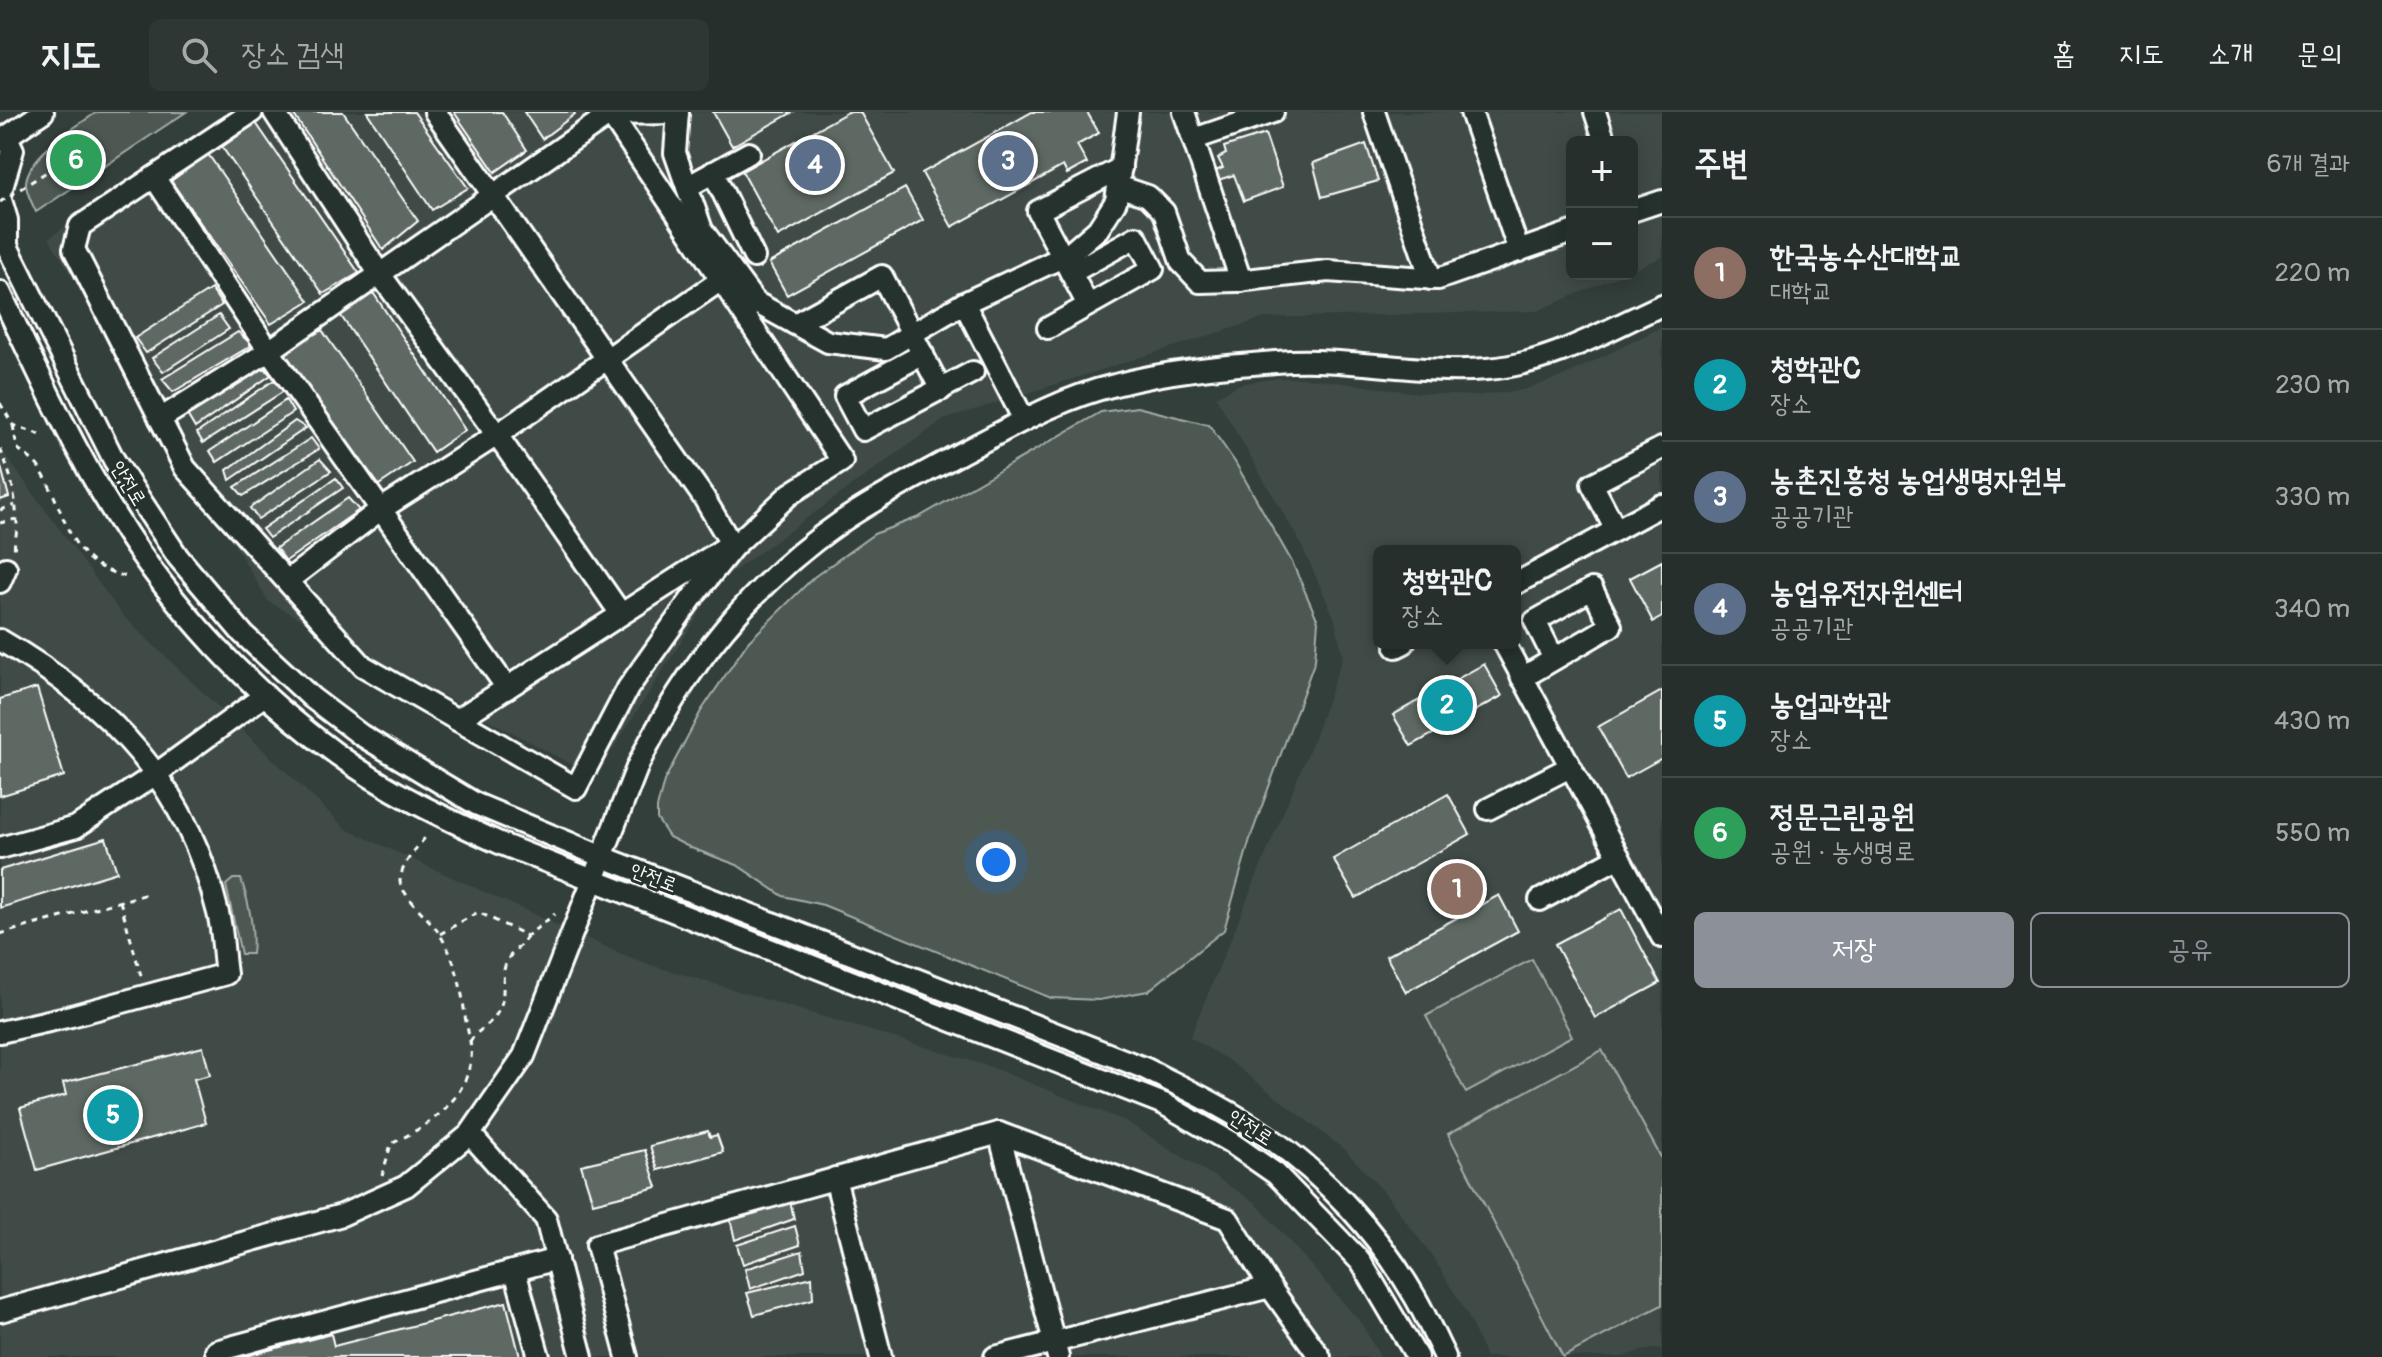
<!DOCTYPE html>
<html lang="ko">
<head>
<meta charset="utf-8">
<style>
	body { margin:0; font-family:Pangolin,"Poor Story",sans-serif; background:#2e3734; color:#f1f3f6 }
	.controls { position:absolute; right:24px; top:24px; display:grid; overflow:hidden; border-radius:12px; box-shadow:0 4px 20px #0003 }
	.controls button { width:72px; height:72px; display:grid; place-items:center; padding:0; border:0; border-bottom:2px solid #424a48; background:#262f2c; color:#f1f3f6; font:40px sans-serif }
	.you { position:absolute; left:996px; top:750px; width:28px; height:28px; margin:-20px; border:6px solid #fff; border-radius:50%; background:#1a73e8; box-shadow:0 0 0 12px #1a73e833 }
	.badge { display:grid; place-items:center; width:52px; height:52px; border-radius:50%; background:#8c9099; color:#fff; font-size:26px; font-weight:700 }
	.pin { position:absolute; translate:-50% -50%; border:4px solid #fff; box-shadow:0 2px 8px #0006 }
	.popup { position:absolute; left:1373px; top:433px; width:148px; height:104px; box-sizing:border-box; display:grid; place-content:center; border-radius:12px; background:#262f2c; filter:drop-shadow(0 2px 6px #0005); font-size:26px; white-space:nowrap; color:#a4a9a9 }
	.popup b { font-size:30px; color:#f1f3f6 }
	.popup::after { content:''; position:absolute; left:50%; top:100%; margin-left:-16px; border:16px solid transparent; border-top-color:#262f2c }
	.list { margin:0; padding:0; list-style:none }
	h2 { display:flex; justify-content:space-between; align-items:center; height:104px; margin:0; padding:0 32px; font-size:34px }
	h2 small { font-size:26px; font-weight:400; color:#a4a9a9 }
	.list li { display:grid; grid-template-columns:52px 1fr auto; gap:24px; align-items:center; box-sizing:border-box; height:112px; padding:0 32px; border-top:2px solid #424a48 }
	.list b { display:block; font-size:30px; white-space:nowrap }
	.list p { margin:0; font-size:26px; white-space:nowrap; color:#a4a9a9 }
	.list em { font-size:26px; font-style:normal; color:#a4a9a9 }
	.actions { display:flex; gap:16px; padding:24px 32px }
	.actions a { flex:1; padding:18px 0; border:2px solid #8c9099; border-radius:12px; text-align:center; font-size:28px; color:#8c9099 }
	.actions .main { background:#8c9099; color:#fff }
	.icon { flex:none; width:44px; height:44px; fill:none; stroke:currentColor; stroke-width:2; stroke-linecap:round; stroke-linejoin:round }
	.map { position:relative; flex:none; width:1662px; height:1245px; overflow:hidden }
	header { display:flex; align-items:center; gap:48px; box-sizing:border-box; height:112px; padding:0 40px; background:#262f2c; border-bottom:2px solid #424a48 }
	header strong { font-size:38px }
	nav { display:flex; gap:44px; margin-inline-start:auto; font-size:28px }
	.search { width:560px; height:72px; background:#2e3734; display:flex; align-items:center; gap:20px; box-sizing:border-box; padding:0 28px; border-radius:12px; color:#a4a9a9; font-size:30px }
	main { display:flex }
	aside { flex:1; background:#262f2c }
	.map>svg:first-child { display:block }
</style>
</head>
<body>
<header>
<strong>지도</strong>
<div class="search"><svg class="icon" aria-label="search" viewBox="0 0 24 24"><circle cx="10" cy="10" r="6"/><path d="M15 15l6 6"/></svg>장소 검색</div>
<nav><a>홈</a><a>지도</a><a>소개</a><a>문의</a></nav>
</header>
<main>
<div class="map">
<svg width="1662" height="1245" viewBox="0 0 1662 1245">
	<rect width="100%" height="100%" fill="#333f3a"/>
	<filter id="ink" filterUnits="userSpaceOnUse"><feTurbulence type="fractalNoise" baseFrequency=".0125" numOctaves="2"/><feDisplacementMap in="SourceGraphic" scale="16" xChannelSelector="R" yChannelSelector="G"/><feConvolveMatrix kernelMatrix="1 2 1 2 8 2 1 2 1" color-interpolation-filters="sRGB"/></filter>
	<g filter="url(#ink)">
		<g fill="#404c47" fill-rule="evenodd">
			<path d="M226,0H1662V145L1632,158V30H1572V162H1623L1537,199L1264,206L943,308L720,469L595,665L269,490L49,126Z"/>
			<path d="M1662,215V1236L1640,1239L1623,1245H1486L1466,1200L1433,1145L1384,1080L1345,1038L1231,950L1190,925L1313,629L1343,544L1334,505L1301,432L1216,285L1240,272L1278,266H1306L1418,281L1473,284L1523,278L1564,264ZM1379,439H1515V531H1379Z"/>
			<path d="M0,336L123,504L346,717L634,848L988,954L1125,1009L1255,1090L1362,1212L1380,1245H0Z"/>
		</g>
		<g fill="#4d5853" stroke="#a6aca9" stroke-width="2">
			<path d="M97,0H186L36,100C32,91 25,79 26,70C29,42 76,15 97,0Z"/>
			<path d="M1137,295L1209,313L1235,350L1292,450L1318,509L1315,548L1250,727L1224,818L1148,879L1099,888L1051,886L823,793L783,784L737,753L691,736L669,725L657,707V696L664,669L701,599L748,530L814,465L874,422L919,405L1101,300Z"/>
			<path d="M233,767H241C249,791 255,816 252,842H241L226,773Z"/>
			<path d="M1532,847L1572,924L1466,981L1426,904Z"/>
			<path d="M1602,938L1662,1047V1193L1563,1245L1448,1022Z"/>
		</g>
		<g fill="#5f6964" stroke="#fff" stroke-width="2">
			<path d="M292,0H343L418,109L383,138Z"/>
			<path d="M367,0H414L468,76L432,98Z"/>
			<path d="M454,0H502L527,38L495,60Z"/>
			<path d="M524,0H574L575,2L542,27Z"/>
			<path d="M713,0H793L732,34Z"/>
			<path d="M848,0H860L894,61L778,125L742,59Z"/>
			<path d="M1032,0H1087L1099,21L1077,33L1087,51L1067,62L1063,54L952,115L922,61Z"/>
			<path d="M256,11L359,161L323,182L222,35Z"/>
			<path d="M1265,22L1283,75L1244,89L1234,63L1218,68L1215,59L1223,56L1218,46L1226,42L1224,35Z"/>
			<path d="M1366,32L1378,69L1322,85L1313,51Z"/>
			<path d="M208,42L309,189L271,212L171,69Z"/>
			<path d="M905,76L923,108L787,183L769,151Z"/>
			<path d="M211,177L222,193L146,241L135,226Z"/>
			<path d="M372,179L465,318L433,340L339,201Z"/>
			<path d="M219,203L229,217L163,260L152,246Z"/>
			<path d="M322,218L413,350L379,373L282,240Z"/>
			<path d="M238,220L252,233L173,280L162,267Z"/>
			<path d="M260,252L271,263L195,316L186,301Z"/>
			<path d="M274,268L284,279L203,331L197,321Z"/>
			<path d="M286,288L293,300L217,350L210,339Z"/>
			<path d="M295,309L306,316L230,368L227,358Z"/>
			<path d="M311,326L319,337L243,384L235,375Z"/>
			<path d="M320,347L331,359L258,407L250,396Z"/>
			<path d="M0,351L9,385L0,388Z"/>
			<path d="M336,366L343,376L269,426L262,417Z"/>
			<path d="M348,386L359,398L286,449L276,436Z"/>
			<path d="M1662,449V505L1653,510L1630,466Z"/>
			<path d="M1484,552L1502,584L1411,634L1393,603Z"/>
			<path d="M37,576L64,664L0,684V587Z"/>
			<path d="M1662,579V646L1626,666L1598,615Z"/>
			<path d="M1448,682L1470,722L1356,786L1333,747Z"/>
			<path d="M106,726L117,760L0,796V758Z"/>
			<path d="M1499,783L1518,819L1406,880L1386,844Z"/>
			<path d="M1621,797L1660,871L1595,906L1555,832Z"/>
			<path d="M203,935L210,963L194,967L206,1011L37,1058L20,996L66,983L63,971Z"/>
			<path d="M708,1019L710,1025L717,1023L723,1040L658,1058L650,1034Z"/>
			<path d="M645,1038L657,1075L593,1091L581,1053Z"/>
			<path d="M790,1088L794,1107L735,1128L730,1106Z"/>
			<path d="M795,1114L800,1133L743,1152L737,1133Z"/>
			<path d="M802,1139L805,1158L750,1177L745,1157Z"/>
			<path d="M812,1165L813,1187L754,1203L747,1181Z"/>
			<path d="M506,1190L520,1245H242L331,1222L334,1234Z"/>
		</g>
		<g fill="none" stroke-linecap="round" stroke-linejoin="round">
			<defs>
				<g id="minor">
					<path d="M252,0L80,114L74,137L185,356L363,554L576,676L628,576L692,486L733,435L790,382L842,349L609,0"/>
					<path d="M274,0L379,161L497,323L621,502"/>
					<path d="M435,0L704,386L733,435"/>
					<path d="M678,0L675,41L702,118L755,190L828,230L886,237L964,191L1069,142L1098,117L1116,89L1128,0"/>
					<path d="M1184,0L1241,169"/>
					<path d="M1374,0L1431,167"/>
					<path d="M1471,0L1519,139"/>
					<path d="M1595,0L1605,30"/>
					<path d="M1194,27L1273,0"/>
					<path d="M0,29L43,0"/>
					<path d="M713,60L754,145"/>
					<path d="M154,65L269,239L507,576"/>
					<path d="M1118,74L1148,84L1164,100L1181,150L1200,170L1237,169L1328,159L1438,167L1572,120"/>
					<path d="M687,75L749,41"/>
					<path d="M0,83L13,38L7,25"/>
					<path d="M0,85L7,108V134"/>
					<path d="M1632,99L1662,89"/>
					<path d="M0,120L114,348L178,445L243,522L312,586L361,623L476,692L603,745L1144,956C1186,977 1229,997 1267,1024C1326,1064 1380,1124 1415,1185C1426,1204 1435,1225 1445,1245"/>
					<path d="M0,180C36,256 72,335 117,406C173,496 248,577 334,640C386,679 446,707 504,733L1164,992L1230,1030L1276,1062L1361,1150L1417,1245"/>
					<path d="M964,191L1024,308"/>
					<path d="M1088,193L1038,99L1121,56"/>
					<path d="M795,212L882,164L941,278"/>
					<path d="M1048,216L1153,157L1136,125L1071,161"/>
					<path d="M923,242L845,284L863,318L973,260"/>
					<path d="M160,307L269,239L610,2L678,1"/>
					<path d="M1616,418L1592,372L1662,336"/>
					<path d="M287,469L380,398L497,323L721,168"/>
					<path d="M0,470L6,456"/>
					<path d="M1515,472L1662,393"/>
					<path d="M0,528C111,592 187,673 218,801C223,820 223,842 226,862L71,904L0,920"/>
					<path d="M1504,531L1662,825"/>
					<path d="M1396,535L1404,531"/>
					<path d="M1522,566L1611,514L1592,477L1535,509L1554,547"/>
					<path d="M457,608L726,435"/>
					<path d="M1488,697L1570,655"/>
					<path d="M0,736L76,715L156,662L265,583"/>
					<path d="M1540,788L1619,745"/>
					<path d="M999,1021L1058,1245"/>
					<path d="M470,1022L546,1107L582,1245"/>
					<path d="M835,1066L881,1245"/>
					<path d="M515,1159L539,1245"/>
					<path d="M0,1199L342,1103L406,1074L470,1022L524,944L638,653C684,557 752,471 841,410C879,384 921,363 961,341C1011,315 1060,286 1115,273C1167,259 1223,254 1276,250C1347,244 1416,263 1487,257C1548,253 1607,218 1662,193"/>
					<path d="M218,1245L216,1239L557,1147"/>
					<path d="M627,1245L597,1133L999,1021L1228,1107L1270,1175L1320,1245"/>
					<path d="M995,1245L1270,1175"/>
				</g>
			</defs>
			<use href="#minor" stroke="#fff" stroke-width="26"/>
			<g stroke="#fff" stroke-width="3" stroke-dasharray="6 6" stroke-linecap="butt">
				<path d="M0,291L13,313L44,324"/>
				<path d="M13,313L17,336C25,343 35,349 40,357C69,402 65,455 131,465"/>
				<path d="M0,337C12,363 16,386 17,414C17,424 13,431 15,440"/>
				<path d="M0,398L15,393"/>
				<path d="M0,411L16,407"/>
				<path d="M120,789L142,867"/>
				<path d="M0,822L147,782"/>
				<path d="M440,822L478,800L527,824L555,802"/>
				<path d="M470,930C476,918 491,914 499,898C506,884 501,868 505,854C509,840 521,836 527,824"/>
				<path d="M382,1064L391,1032C425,1015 462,993 470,952C474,938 467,918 465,904C461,871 455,844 436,817C428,805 400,781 400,769C402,750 417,736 428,722"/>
			</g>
			<use href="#minor" stroke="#26332d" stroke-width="20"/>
			<path stroke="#fff" stroke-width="3" stroke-dasharray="6 6" stroke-linecap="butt" d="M0,90L87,34"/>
		</g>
	</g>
	<g text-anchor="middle" stroke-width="6" stroke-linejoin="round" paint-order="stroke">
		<g font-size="20" fill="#fff" stroke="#26332d">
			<text transform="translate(129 371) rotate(59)" y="7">안전로</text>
			<text transform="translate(654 765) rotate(21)" y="7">안전로</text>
			<text transform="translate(1251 1015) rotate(33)" y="7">안전로</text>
		</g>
	</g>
</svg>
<div class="controls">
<button>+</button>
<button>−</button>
</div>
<div class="you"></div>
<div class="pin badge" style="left:1457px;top:777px;background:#8d6e63">1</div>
<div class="pin badge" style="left:1447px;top:593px;background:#0f9aa8">2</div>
<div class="popup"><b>청학관C</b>장소</div>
<div class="pin badge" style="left:1008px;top:49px;background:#5c6f8a">3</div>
<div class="pin badge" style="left:815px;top:53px;background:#5c6f8a">4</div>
<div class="pin badge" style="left:113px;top:1003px;background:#0f9aa8">5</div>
<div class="pin badge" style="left:76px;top:48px;background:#2e9e5b">6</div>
</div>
<aside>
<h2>주변<small>6개 결과</small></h2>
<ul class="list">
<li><span class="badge" style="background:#8d6e63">1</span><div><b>한국농수산대학교</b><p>대학교</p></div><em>220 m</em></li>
<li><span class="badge" style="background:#0f9aa8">2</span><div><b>청학관C</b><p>장소</p></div><em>230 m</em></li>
<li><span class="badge" style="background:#5c6f8a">3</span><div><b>농촌진흥청 농업생명자원부</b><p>공공기관</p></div><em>330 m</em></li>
<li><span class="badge" style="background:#5c6f8a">4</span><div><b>농업유전자원센터</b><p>공공기관</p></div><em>340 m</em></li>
<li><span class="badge" style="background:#0f9aa8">5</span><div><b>농업과학관</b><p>장소</p></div><em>430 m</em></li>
<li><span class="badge" style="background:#2e9e5b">6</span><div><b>정문근린공원</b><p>공원 · 농생명로</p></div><em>550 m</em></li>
</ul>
<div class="actions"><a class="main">저장</a><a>공유</a></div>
</aside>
</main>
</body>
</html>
